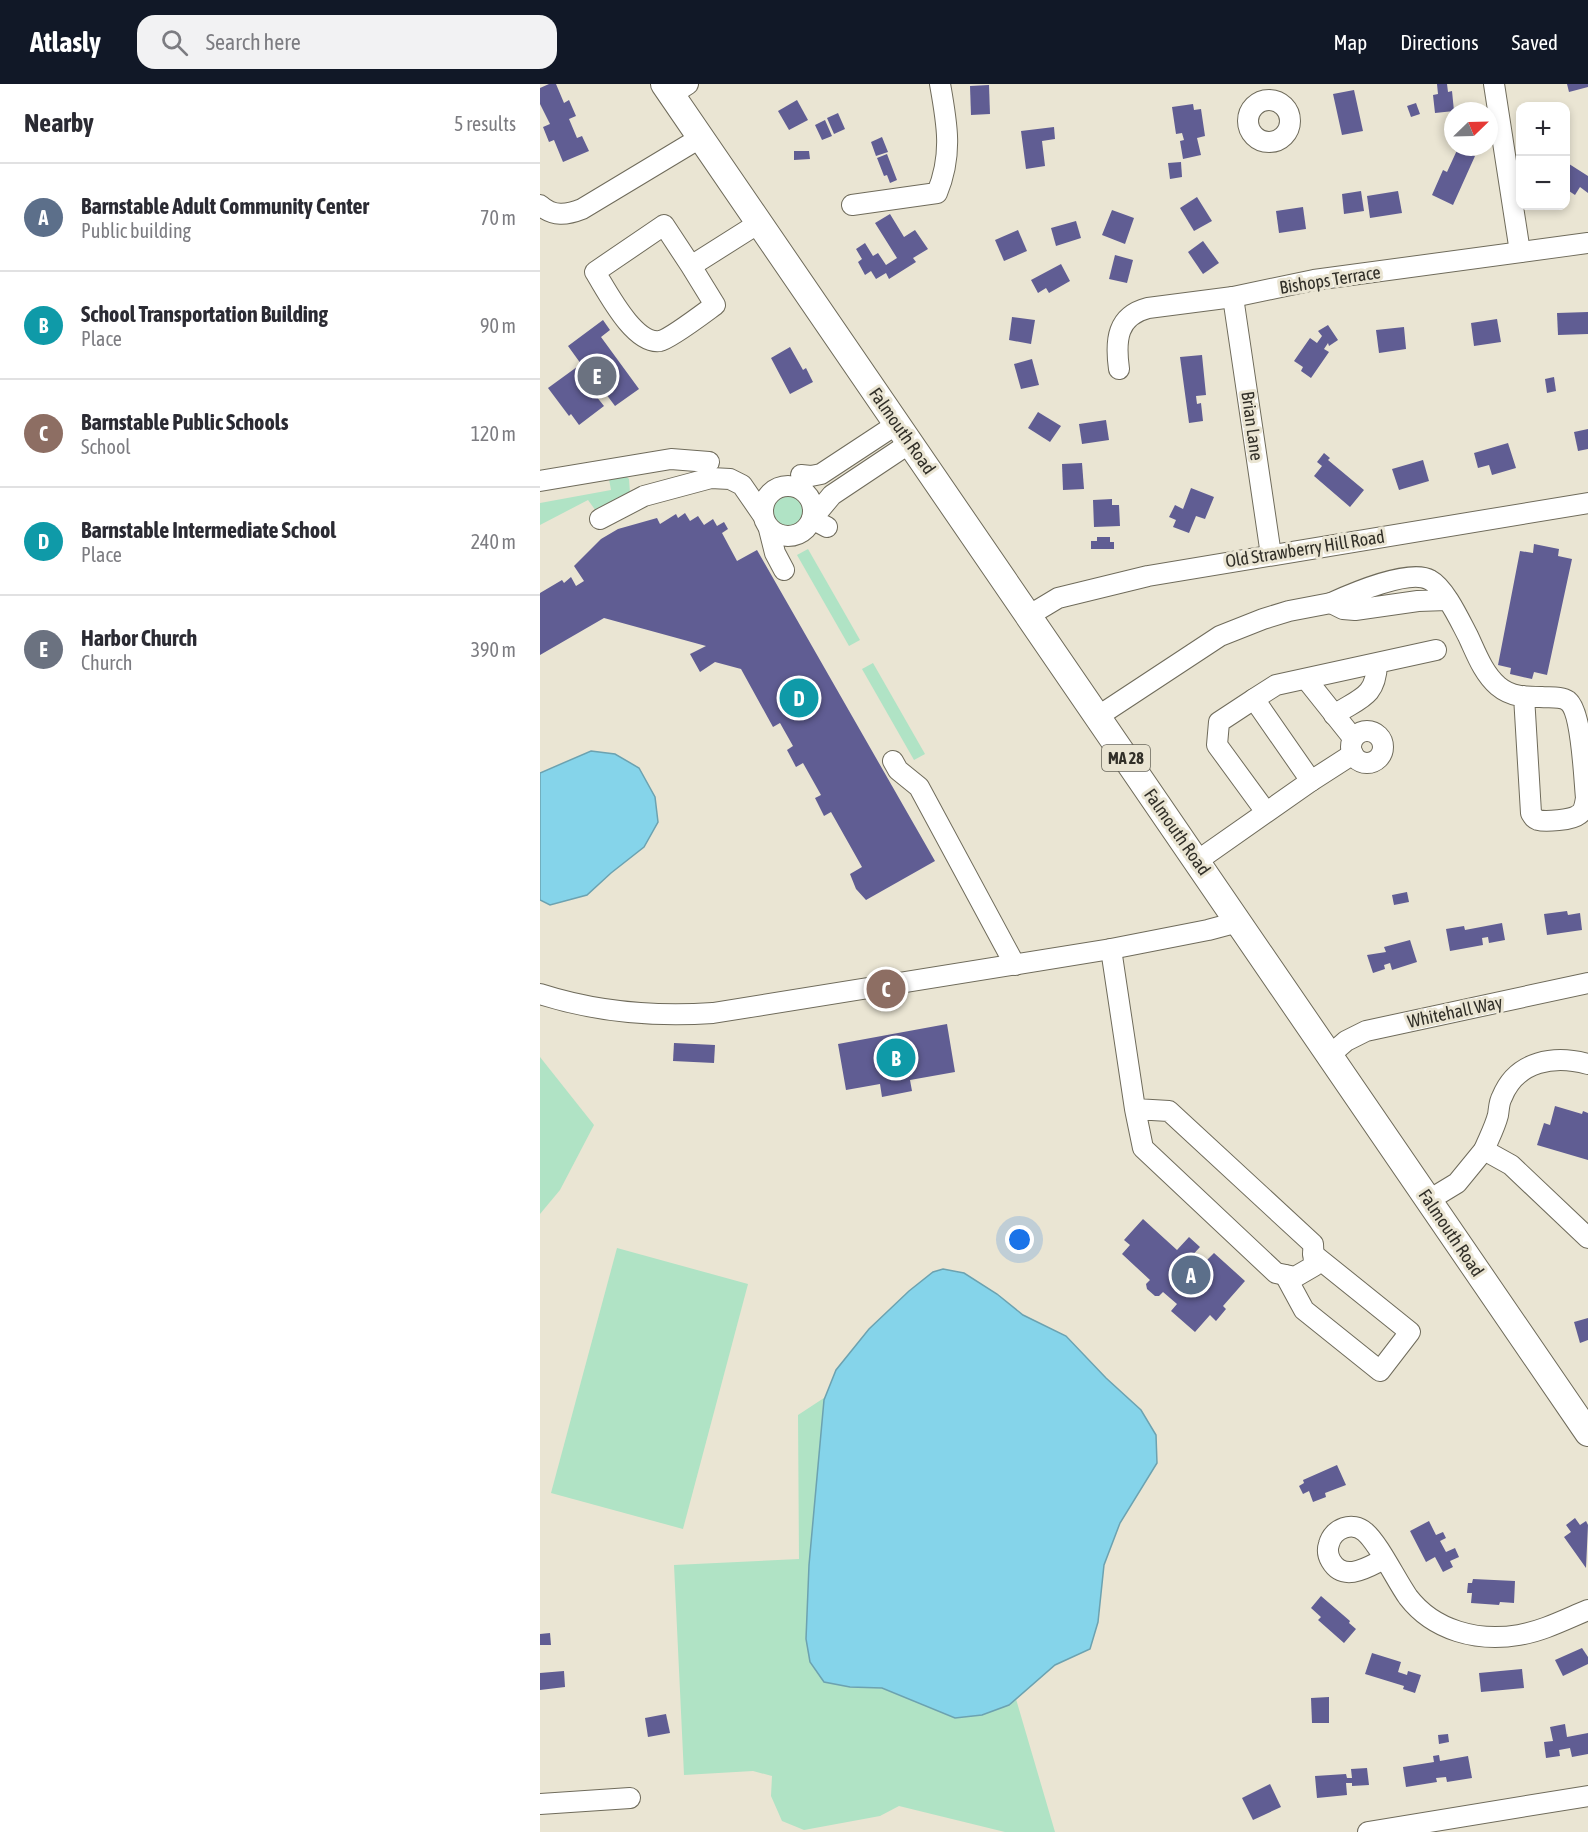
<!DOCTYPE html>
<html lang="en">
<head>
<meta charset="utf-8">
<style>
	body { margin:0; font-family:"Asap Condensed",sans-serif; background:#f2f2f3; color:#2b2b33 }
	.controls { position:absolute; right:18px; top:18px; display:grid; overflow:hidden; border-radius:12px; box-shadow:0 3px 9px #0003 }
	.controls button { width:54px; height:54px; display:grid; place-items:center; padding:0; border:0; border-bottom:2px solid #e1e1e2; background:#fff; color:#2b2b33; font:30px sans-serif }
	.compass { position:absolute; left:904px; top:18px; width:54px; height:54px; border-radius:50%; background:#fff; box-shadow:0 3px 9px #0003; rotate:67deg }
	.you { position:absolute; left:480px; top:1156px; width:21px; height:21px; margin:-15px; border:4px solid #fff; border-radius:50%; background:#1a73e8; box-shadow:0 0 0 9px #1a73e833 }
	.badge { display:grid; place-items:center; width:39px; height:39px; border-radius:50%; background:#111827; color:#fff; font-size:20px; font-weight:700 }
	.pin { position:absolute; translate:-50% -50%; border:3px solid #fff; box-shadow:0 2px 6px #0006 }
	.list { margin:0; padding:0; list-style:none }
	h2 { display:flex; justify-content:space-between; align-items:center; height:78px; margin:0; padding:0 24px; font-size:26px }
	h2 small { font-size:20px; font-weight:400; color:#7c7c81 }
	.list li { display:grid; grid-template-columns:39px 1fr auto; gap:18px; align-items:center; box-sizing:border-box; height:108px; padding:0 24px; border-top:2px solid #e1e1e2 }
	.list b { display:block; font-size:22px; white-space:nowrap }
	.list p { margin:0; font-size:20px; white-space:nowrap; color:#7c7c81 }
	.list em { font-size:20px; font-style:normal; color:#7c7c81 }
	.icon { flex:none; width:33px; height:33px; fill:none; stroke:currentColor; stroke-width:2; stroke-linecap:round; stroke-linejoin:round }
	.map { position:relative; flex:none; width:1048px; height:1748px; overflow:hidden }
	header { display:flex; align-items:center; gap:36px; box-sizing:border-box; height:84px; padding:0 30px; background:#111827; color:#fff }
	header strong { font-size:28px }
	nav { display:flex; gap:33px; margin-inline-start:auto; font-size:21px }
	.search { width:420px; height:54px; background:#f2f2f3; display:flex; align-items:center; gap:15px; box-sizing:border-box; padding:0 21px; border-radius:18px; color:#7c7c81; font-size:22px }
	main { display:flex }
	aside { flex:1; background:#fff }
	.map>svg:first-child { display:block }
</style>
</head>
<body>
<header>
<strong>Atlasly</strong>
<div class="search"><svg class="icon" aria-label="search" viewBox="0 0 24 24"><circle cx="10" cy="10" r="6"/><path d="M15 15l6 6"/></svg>Search here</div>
<nav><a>Map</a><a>Directions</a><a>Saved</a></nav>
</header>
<main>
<aside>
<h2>Nearby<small>5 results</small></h2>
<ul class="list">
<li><span class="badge" style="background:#5c6f8a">A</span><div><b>Barnstable Adult Community Center</b><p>Public building</p></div><em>70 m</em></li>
<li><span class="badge" style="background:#0f9aa8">B</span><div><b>School Transportation Building</b><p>Place</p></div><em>90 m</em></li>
<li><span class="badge" style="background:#8d6e63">C</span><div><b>Barnstable Public Schools</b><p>School</p></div><em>120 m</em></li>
<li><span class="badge" style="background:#0f9aa8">D</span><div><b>Barnstable Intermediate School</b><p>Place</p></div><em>240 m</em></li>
<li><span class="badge" style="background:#6b7280">E</span><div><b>Harbor Church</b><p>Church</p></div><em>390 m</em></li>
</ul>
</aside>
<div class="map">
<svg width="1048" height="1748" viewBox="0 0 1048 1748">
	<rect width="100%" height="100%" fill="#eae5d3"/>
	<g fill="#b0e3c5">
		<path d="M86,392L89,395L90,409L56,427L48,416L0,441V419L71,406L69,395Z"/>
		<circle cx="248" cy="427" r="15"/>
		<path d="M268,465L320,556L309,562L257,471Z"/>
		<path d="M333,579L385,670L374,676L322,585Z"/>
		<path d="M0,973L54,1041L20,1106L0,1130Z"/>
		<path d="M77,1164L208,1200L143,1445L11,1409Z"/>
		<path d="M447,1207L464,1574L515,1748H465L359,1722L340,1732L264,1746L242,1737L231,1712L232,1692L213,1687L144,1691L134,1481L259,1475L258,1331Z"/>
	</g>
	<g fill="#85d4ea" stroke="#6ca2b0" stroke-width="1.5">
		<path d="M51,667L75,670L99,684L115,713L118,738L104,763L71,789L47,811L10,821L0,816V689Z"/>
		<path d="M403,1185L424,1189L457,1210L483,1231L526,1252L566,1294L601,1326L616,1351L617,1379L580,1439L564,1481L558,1538L550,1565L515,1581L469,1621L442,1631L415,1634L342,1604L310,1603L284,1598L270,1578L266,1555L269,1481L284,1316L296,1286L329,1245L369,1207L393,1188Z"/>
	</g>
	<g fill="#605d93">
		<path d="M9,0H16L24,19L29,16L36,32L29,35L37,54L42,52L49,67L23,78L14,56L9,58L3,43L10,40L0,20V4Z"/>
		<path d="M897,0H907L908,8L912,7L914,27L895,29L893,11L898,10Z"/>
		<path d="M1027,0H1048V3L1029,8Z"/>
		<path d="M449,1L450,30L431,31L430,2Z"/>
		<path d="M814,6L823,47L802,51L793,10Z"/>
		<path d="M257,16L268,36L249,46L238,27Z"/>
		<path d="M876,19L880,30L871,33L867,22Z"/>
		<path d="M653,20L654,26L661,25L665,52L657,54L661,71L643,75L640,57L644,56L642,49L636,50L632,23Z"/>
		<path d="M298,29L305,45L294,50L287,34Z"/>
		<path d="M285,36L292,52L282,56L275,41Z"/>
		<path d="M514,43L515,55L502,57L505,82L486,85L481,47Z"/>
		<path d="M342,53L348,68L336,72L331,58Z"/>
		<path d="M918,64L935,72L913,121L892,111L903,86L907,88Z"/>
		<path d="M254,67H269L270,75L254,76Z"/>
		<path d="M347,70L357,96L350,99L347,91L344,92L337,74Z"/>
		<path d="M641,78L642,93L630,95L628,79Z"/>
		<path d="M1026,78L1048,92V109L1040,103L1035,111L1026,105Z"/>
		<path d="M821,107L824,127L804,130L802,110Z"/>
		<path d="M858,107L862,129L830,134L827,112Z"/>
		<path d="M657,113L672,137L654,147L640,124Z"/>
		<path d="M763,123L766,145L739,149L736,127Z"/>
		<path d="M572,126L594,134L585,160L562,151Z"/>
		<path d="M350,130L364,153L375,146L388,165L373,174L376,178L349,195L346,189L336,195L331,187L325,191L318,178L322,175L316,165L325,159L333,172L338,169L346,181L357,174L335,139Z"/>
		<path d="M536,137L541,154L516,162L511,144Z"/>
		<path d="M478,146L487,167L464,177L455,156Z"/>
		<path d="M663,157L679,179L663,190L648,168Z"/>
		<path d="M575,171L593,176L587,199L569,195Z"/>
		<path d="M521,180L530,197L509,209L506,204L498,209L491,196Z"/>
		<path d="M1048,228V250L1018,251L1017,229Z"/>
		<path d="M472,233L495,236L491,260L469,256Z"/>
		<path d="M957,235L961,258L934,262L931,239Z"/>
		<path d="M63,236L70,246L61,253L99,305L75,322L63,306L56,312L64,322L39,341L31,330L29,332L8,304L41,280L28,262Z"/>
		<path d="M788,241L798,256L789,262L788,259L784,265L789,268L771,294L761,287L763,283L754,277L770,254L777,259L782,252L778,247Z"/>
		<path d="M864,243L866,265L839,269L836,246Z"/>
		<path d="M250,263L263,286L266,284L273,298L250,310L231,274Z"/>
		<path d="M662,271L666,311L656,312L657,320L661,319L663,337L649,339L640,273Z"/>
		<path d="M492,275L499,301L481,305L474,280Z"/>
		<path d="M1014,293L1016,307L1007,309L1005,295Z"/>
		<path d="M498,328L521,342L510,358L488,344Z"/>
		<path d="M566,336L569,356L542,360L539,340Z"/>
		<path d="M1048,345V365L1038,367L1034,348Z"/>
		<path d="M968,359L976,384L952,391L949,381L938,384L934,369Z"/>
		<path d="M784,369L790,374L788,376L824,406L810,423L774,392L782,382L777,378Z"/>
		<path d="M883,376L889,397L859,406L852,385Z"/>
		<path d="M542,379L544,405L523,406L522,380Z"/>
		<path d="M651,404L674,413L665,435L656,432L649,449L633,443L636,436L629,433L635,421L643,425Z"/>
		<path d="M572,415V421H579L580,442L554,443L553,416Z"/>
		<path d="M145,429L150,437L158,432L164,441L173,435L177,442L184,438L188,445L182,449L197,477L217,466L395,777L326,816L316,805L310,790L322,783L291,728L284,732L275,714L281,711L263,679L256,683L247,666L253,662L240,639L233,643L201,585L175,578L160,588L150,570L166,562L64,534L0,571V509L22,496L24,499L31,493L36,502L44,497L34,482L61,455L78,445L117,434L120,440L136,430L138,434Z"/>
		<path d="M557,453H570V458H574V465H551V457H557Z"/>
		<path d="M994,460L1019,465L1018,472L1032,475L1007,591L994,588L992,595L970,590L971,584L958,581L980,467L993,469Z"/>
		<path d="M867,808L869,818L854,821L852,811Z"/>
		<path d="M1027,827L1028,831L1040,829L1042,846L1007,851L1004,830Z"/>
		<path d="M962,839L965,856L949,859L948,853L942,854L943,861L910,867L906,845L924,842L925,846Z"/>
		<path d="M870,856L877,878L852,886L850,879L844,881L845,885L833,889L827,871L846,868L844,863Z"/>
		<path d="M407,940L415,988L370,996L372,1007L342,1013L340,1000L306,1006L298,960Z"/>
		<path d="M134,959L175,961L174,979L133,977Z"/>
		<path d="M1015,1022L1042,1030L1043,1027L1048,1029V1076L997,1061L1004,1039L1010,1041Z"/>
		<path d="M603,1135L637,1166L649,1153L660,1163L648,1176L658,1185L674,1169L705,1197L683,1222L686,1225L676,1237L670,1231L655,1248L631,1227L637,1220L623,1208L619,1212H615L607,1205L606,1200L610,1196L582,1170L590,1161L584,1156Z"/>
		<path d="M1048,1234V1256L1040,1259L1034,1238Z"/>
		<path d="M797,1381L806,1401L785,1409L786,1413L773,1418L769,1407L763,1410L759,1402L764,1399L763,1396Z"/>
		<path d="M1035,1434L1040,1441L1046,1437L1048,1441L1046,1484L1024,1453L1031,1448L1026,1441Z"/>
		<path d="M889,1437L896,1451L903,1448L906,1454L900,1457L906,1468L915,1464L919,1473L910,1477L913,1483L903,1488L895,1473L886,1478L870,1447Z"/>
		<path d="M933,1495L975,1497L974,1519L960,1518L959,1521L931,1519L932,1509H927L928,1499H932Z"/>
		<path d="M781,1512L810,1537L809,1539L816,1545L804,1559L778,1536L781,1533L771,1524Z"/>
		<path d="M10,1549L11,1561H0V1550Z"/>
		<path d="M1042,1564L1048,1573V1580L1023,1592L1015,1576Z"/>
		<path d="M832,1569L861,1578L858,1588L867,1591L868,1587L881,1591L875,1609L863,1605L864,1602L825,1590Z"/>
		<path d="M982,1585L984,1604L941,1608L939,1589Z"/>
		<path d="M24,1587L25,1603L0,1606V1589Z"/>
		<path d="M789,1613V1639H772L771,1614Z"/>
		<path d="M126,1630L130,1649L108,1653L105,1634Z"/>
		<path d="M1025,1640L1027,1653L1048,1649V1670L1032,1673L1030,1664L1019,1666L1020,1672L1006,1674L1004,1658L1013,1657L1010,1643Z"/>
		<path d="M908,1650L909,1658L899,1660L898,1651Z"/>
		<path d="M899,1671L900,1677L928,1672L932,1694L907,1698L906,1693L896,1694L897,1698L866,1703L863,1683L894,1678L893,1672Z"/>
		<path d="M827,1684L829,1701L812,1702V1699H806L807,1711L777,1714L775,1692L806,1690L807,1694H812L811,1685Z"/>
		<path d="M730,1700L741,1723L713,1736L702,1714Z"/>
	</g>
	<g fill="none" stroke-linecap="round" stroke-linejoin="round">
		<defs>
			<g id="minor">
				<path d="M954,0L980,168"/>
				<path d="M131,11L148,0"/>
				<circle cx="729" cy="37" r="21"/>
				<path d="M0,121C13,133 27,131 42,125L160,54"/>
				<path d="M312,121L397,109C413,71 407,39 400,0"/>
				<path d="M151,182L124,141L55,188C67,207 94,261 120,257C130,255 164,229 175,221L151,182L219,139"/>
				<path d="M693,213L731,471"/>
				<path d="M579,285C575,256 577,232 608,224L693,213L774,196L1048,159"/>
				<path d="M261,391L271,392L281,390L357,340"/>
				<path d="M0,397L131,375L169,378"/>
				<circle cx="248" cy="427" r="25"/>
				<path d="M60,435L104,412L171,394L190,395L202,401L222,430"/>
				<path d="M287,443L272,435L292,411L370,359"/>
				<path d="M229,445L235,469L244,486"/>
				<path d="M907,516L878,517L815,526L803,525L791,519C811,510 870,484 890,496C905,504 920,537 928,552C936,569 943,589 958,602C971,613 985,613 1001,613C1009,614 1021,612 1028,617C1042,628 1044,695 1046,714C1045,720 1044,728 1038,731C1032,736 1005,738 998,736C994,734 994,734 991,729L984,612"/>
				<path d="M488,532L518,514L608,492L1048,419"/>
				<path d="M766,595L813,654"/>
				<path d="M714,615L736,601L896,566"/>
				<path d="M794,631C820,614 836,613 837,580"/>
				<path d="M557,633L680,552L723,535L749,527L791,519"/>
				<circle cx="827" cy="663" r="16"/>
				<path d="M353,677L358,686L379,703L475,881"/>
				<path d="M771,697L813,670"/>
				<path d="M657,777L771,697L714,615L679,638L677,661L726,728"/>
				<path d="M571,865L595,1025L596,1030L603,1064L736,1189L755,1193L774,1182L773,1160L629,1027L595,1025"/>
				<path d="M0,910C56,928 114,933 173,929L571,865L668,846L698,838"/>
				<path d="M790,971L806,957L826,947L1048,899"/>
				<path d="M1048,980C1015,971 977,976 962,1013C959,1018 959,1025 958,1031C955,1043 949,1054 944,1066L971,1081L1048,1154"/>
				<path d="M889,1116L917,1099L944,1066"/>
				<path d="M745,1191L764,1226L840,1287L870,1248L773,1170"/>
				<path d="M844,1475C828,1483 804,1499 791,1477C788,1472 787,1466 789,1460C793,1444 813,1437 825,1448C839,1460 856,1496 868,1513C894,1547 938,1558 979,1551C1003,1547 1026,1535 1048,1526"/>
				<path d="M0,1720L90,1714"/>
				<path d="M828,1748L1048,1712"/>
			</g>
			<path id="major" d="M124,0L1048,1349"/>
		</defs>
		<use href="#minor" stroke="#6f6b5b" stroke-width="22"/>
		<use href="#major" stroke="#6f6b5b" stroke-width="28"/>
		<use href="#minor" stroke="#fff" stroke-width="20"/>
		<use href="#major" stroke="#fff" stroke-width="26"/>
	</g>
	<g text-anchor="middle" stroke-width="6" stroke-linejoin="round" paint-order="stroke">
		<rect fill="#eae5d3" stroke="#68665b" stroke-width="1.5" x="562" y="661" width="48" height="26" rx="4.5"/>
		<g font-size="16" font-weight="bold" fill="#312f28">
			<text x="586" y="680">MA 28</text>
		</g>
		<g font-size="18" fill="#312f28" stroke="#eae5d3">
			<text transform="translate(790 196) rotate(-9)" y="6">Bishops Terrace</text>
			<text transform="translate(712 342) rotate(82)" y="6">Brian Lane</text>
			<text transform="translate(362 347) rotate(55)" y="6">Falmouth Road</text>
			<text transform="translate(765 465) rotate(-9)" y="6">Old Strawberry Hill Road</text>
			<text transform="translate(637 748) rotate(55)" y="6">Falmouth Road</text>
			<text transform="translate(915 928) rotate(-12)" y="6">Whitehall Way</text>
			<text transform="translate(911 1149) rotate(56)" y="6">Falmouth Road</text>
		</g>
	</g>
</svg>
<div class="controls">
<button>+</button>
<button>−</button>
</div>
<svg class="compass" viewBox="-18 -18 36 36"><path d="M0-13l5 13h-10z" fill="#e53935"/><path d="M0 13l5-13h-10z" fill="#7c7c81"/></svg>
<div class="you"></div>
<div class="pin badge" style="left:651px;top:1191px;background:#5c6f8a">A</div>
<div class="pin badge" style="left:356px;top:974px;background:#0f9aa8">B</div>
<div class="pin badge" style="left:346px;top:905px;background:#8d6e63">C</div>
<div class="pin badge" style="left:259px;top:614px;background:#0f9aa8">D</div>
<div class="pin badge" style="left:57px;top:292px;background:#6b7280">E</div>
</div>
</main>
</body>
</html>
